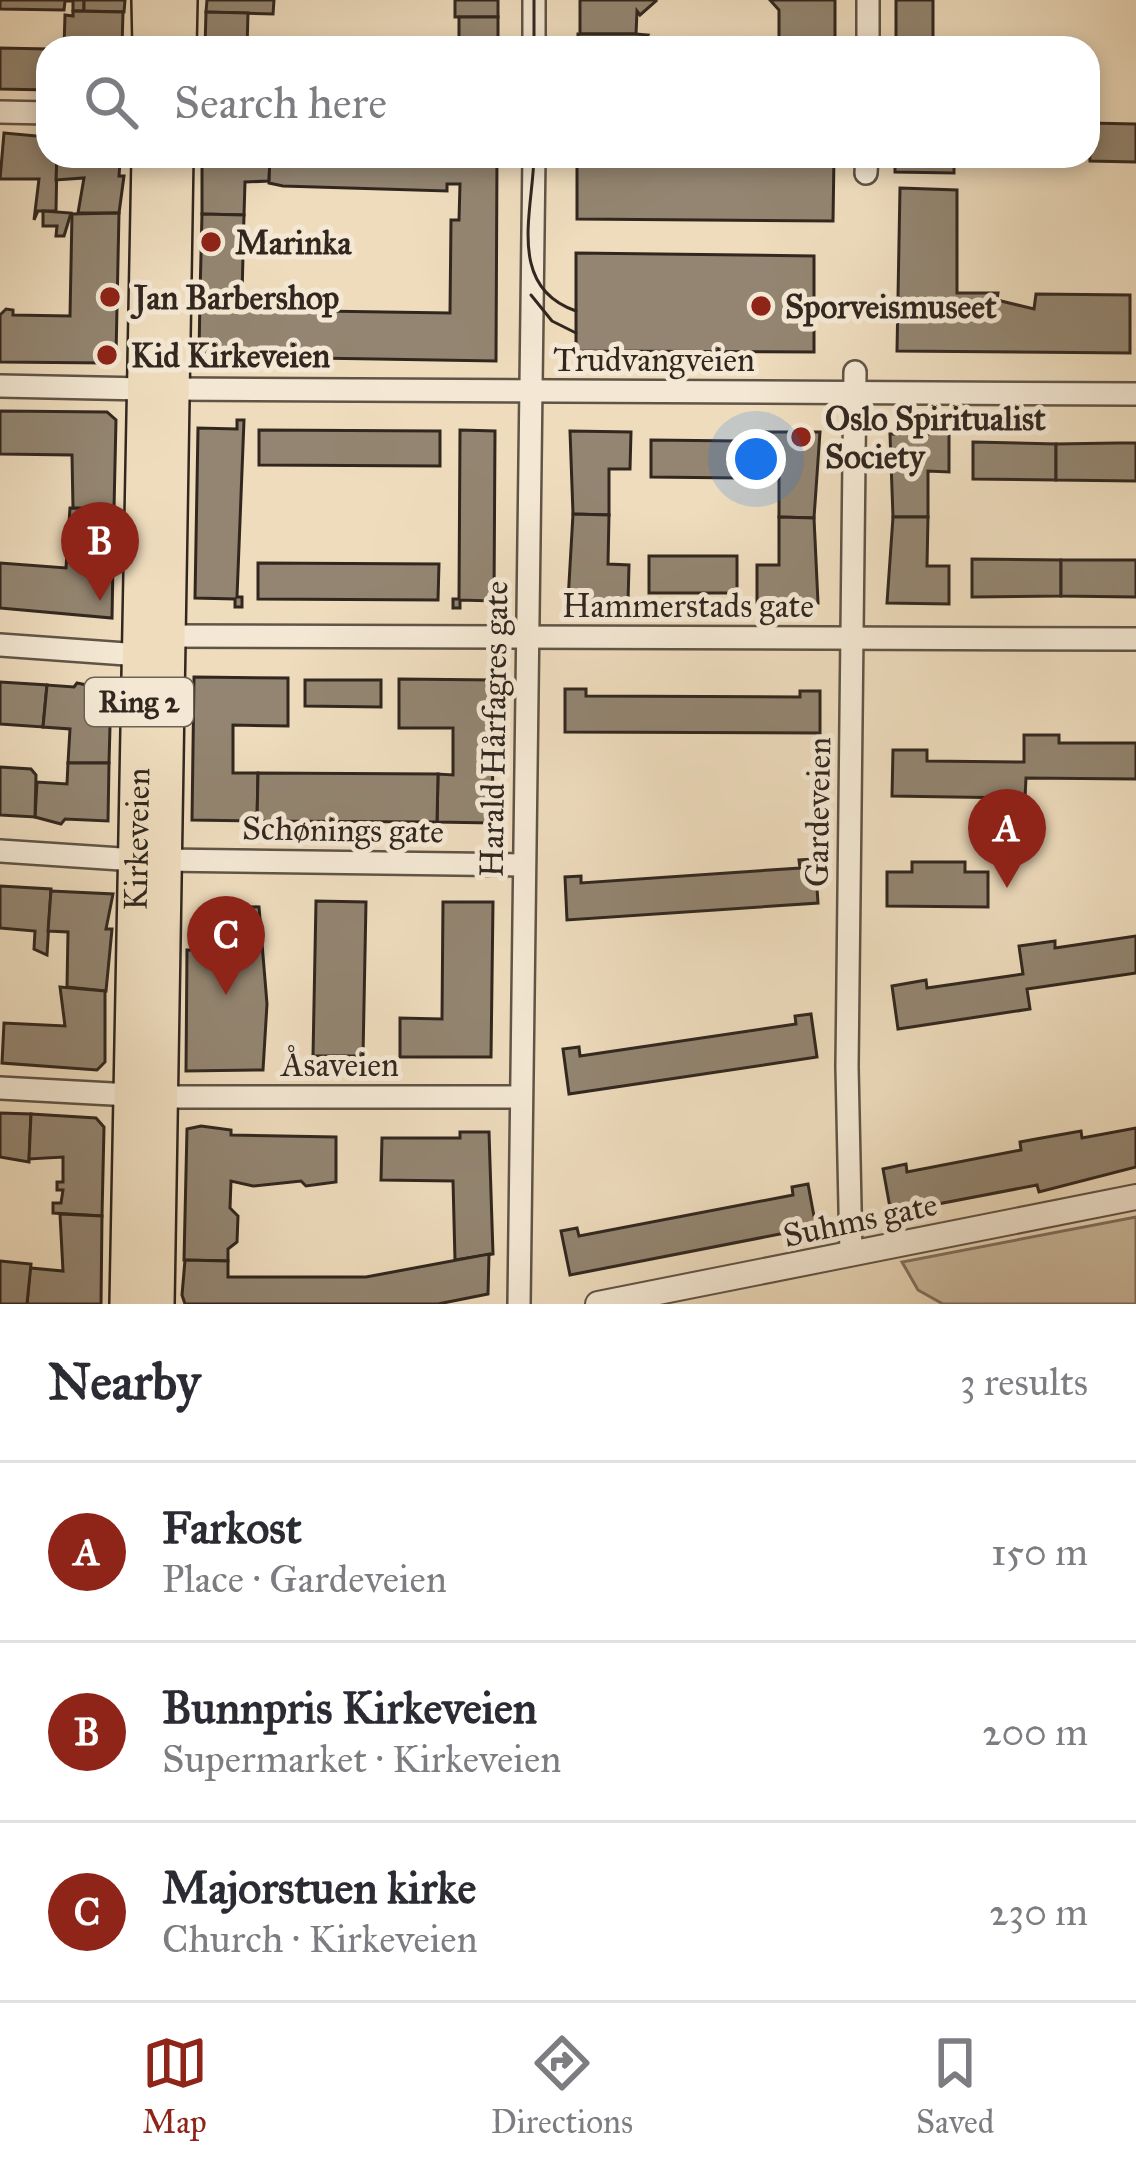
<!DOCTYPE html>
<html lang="en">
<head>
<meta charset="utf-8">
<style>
	body { margin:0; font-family:"IM FELL Great Primer",serif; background:#f2f2f3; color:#2b2b33 }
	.you { position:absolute; left:756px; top:459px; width:42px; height:42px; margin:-30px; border:9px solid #fff; border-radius:50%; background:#1a73e8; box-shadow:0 0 0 18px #1a73e833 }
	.badge { display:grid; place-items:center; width:78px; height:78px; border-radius:50%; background:#8f2418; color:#fff; font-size:39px; font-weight:700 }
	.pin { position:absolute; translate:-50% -99px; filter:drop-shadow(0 3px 6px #0008) }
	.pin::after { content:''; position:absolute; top:63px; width:42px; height:36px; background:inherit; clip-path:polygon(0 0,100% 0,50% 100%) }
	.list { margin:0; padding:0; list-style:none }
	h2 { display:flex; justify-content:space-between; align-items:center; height:156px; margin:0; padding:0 48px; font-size:51px }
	h2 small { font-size:39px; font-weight:400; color:#7c7c81 }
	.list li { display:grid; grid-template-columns:78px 1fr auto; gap:36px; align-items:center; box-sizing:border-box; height:180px; padding:0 48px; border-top:3px solid #e1e1e2 }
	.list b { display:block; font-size:45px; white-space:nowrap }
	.list p { margin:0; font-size:39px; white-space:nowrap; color:#7c7c81 }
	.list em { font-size:39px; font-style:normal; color:#7c7c81 }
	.icon { flex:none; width:66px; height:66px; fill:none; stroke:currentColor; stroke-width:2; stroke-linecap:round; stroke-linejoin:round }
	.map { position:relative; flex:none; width:1136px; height:1304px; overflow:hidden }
	.search { position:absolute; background:#fff; box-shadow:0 6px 18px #0003; left:36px; right:36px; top:36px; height:132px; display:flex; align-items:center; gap:30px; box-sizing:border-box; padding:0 42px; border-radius:36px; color:#7c7c81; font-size:45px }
	.sheet { height:696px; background:#fff }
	nav { display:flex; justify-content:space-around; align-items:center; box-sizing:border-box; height:168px; border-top:3px solid #e1e1e2; background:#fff; font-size:33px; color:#7c7c81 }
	nav a { display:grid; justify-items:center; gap:6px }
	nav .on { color:#8f2418 }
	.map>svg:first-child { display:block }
</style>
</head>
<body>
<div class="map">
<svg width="1136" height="1304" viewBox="0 0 1136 1304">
	<rect width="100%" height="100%" fill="#eedcbd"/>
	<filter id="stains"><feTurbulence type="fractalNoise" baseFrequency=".00167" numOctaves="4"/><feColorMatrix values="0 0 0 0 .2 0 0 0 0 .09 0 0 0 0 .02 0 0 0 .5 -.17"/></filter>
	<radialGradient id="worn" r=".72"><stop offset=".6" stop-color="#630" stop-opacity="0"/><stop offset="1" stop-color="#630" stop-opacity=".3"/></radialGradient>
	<path fill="#cebda2" stroke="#807260" stroke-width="3" d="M1136,1217V1304H943L918,1290L902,1262Z"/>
	<g fill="#938571" stroke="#31271f" stroke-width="3">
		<path d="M0,0H84V11H73V1H65L64,10L0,9Z"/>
		<path d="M84,0H125L124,12L84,11Z"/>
		<path d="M207,0H274L273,14L206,12Z"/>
		<rect x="455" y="0" width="43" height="17"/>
		<path d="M580,0H655L656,1L640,15L637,11L636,34H580Z"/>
		<path d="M770,0H835V48H779V10Z"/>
		<path d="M896,0H933V44L950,48H896Z"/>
		<path d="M73,11L123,12L122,48H64L65,15L73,16Z"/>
		<path d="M206,12L248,13L247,48H205Z"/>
		<rect x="459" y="17" width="39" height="31"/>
		<path d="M578,34H636L648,35L642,48H578Z"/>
		<path d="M0,48L48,49V90L0,89Z"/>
		<path d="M1088,123L1136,124V162L1090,161Z"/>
		<path d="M4,133L48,137V156H57L56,211H38L34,220L39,179H0Z"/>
		<path d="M57,156H125L120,162L119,176H124L119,213H78L84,178L56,180Z"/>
		<path d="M202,156H270L269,181L245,182L244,215L202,214Z"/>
		<path d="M270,156H497L496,361L199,356L200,295L245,297L248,310L450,313L451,220H459L460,184H447V191L283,186L269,183Z"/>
		<path d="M577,156H661V163H672L673,156H692V163H718V156H739V163L750,164V156H834L833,221L577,219Z"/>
		<path d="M895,156H954V173L895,172Z"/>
		<path d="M900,188L957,190V293H998L997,300L1034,309L1036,294L1130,295V353L897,351Z"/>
		<path d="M43,211L71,213L64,236H56L57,226H43Z"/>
		<path d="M119,213L116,355L108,363L0,362V315L6,309L13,310V315L70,316L72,214Z"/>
		<path d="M202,214L244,215L242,296L200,295Z"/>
		<path d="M576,253L814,256V352L576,351Z"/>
		<path d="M0,411L107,412L116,420L114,509L73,508L72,455L0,454Z"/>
		<path d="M237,420H244L237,597H242V607H235V599L195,598L198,428L237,429Z"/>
		<path d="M259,430L440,431V466L259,465Z"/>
		<path d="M460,430L495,431L494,601L460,600V608H453V599H459Z"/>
		<path d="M570,431L631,432L630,469H609V515L573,514Z"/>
		<path d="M759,432H820L814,518L779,517V470H758Z"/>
		<path d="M890,434H949V472L928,471V517H893Z"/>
		<path d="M651,440L739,441V478L651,477Z"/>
		<path d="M973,442L1056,444V480L973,479Z"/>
		<path d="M1117,443H1136V481L1056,480V444Z"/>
		<path d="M70,508L114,509L112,618L0,608V563L66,568Z"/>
		<path d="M573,514L609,515L608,564L629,565L628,602L568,601Z"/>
		<path d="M779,517L814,518L818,603L757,602V565H779Z"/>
		<path d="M893,517H928L927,566H949V604L887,603Z"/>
		<rect x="649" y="556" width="88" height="37"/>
		<path d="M972,559L1061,560V596L972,597Z"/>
		<path d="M1061,560H1136V597L1061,596Z"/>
		<path d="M258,563L439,564L438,600L258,599Z"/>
		<path d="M194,677L288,678V726L233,725V773H258L257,821L192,820Z"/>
		<path d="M399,679L494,680L492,823L437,822L438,774L453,775V728H399Z"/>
		<path d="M305,680H381V707L305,706Z"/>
		<path d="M0,682L47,685L43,727L0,724Z"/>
		<path d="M77,683L111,690L109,763H68L70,729L43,727L47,685L74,687Z"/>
		<path d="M565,689H586V696L800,697V691H820V733L565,732Z"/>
		<path d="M1024,735H1059V743H1136V779L1026,778L1025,798L892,796L893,750H927V761L1024,762Z"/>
		<path d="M68,763H109L108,821L65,819L61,824L35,817L37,782L67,784Z"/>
		<path d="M0,767L31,769L36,775L35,817L0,815Z"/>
		<path d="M258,773L438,774L437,822L257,821Z"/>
		<path d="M815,859L818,903L567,920L565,877L581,876V883L800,868L799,860Z"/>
		<path d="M912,862H965V872H988V907L887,906V872H912Z"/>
		<path d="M0,886L51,889L47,955L34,949L35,931L0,928Z"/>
		<path d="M51,891L113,894L106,929H112L106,991L67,987L68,932L48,931Z"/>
		<path d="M316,901L366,902L363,1056H313Z"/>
		<path d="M443,902H493L491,1057H400V1018L442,1019Z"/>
		<path d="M223,906L259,907L267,1004L263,1070L186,1071L187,950H223Z"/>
		<path d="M1136,936V973L1027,989L1030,1009L898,1029L892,986L926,980L927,988L1023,974L1019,946L1055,941V948Z"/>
		<path d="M60,987L105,991V1062L97,1070L2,1063L4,1023L65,1026Z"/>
		<path d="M811,1014L817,1057L569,1094L563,1049L579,1047L580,1056L796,1024L795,1016Z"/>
		<path d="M0,1113L31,1114L29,1162L0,1157Z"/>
		<path d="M31,1114L96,1118L104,1127L102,1216L53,1213V1203H61L63,1190H57V1182H63V1157L29,1159Z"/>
		<path d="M201,1126L231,1130V1135L336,1137V1182L306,1186L301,1181L253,1186L231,1181L230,1208L238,1216L237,1242L228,1249V1261L184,1260L187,1129Z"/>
		<path d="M1136,1128V1167L1039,1192L1037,1185L891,1213L883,1169L906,1164L907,1172L1021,1150L1020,1142L1036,1139L1081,1131L1082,1138Z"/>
		<path d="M460,1132H489L493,1254L455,1260L453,1181L381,1180L382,1138H460Z"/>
		<path d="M808,1184L816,1227L570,1275L561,1231L577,1228L579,1236L793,1195L792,1187Z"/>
		<path d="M60,1214L102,1216L101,1304H27L30,1268L63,1271Z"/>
		<path d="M489,1254L488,1294L438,1304H185L182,1295L185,1260L228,1261V1277H366Z"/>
		<path d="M0,1261L31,1264L27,1304H0Z"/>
	</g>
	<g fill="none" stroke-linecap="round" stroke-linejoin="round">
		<defs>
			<g id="minor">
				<path d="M534,0V48"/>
				<path d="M868,48V0"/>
				<path d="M0,112L48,113"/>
				<path d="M866,173L867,156"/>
				<path d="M0,386L145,389"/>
				<path d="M172,389L1136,394"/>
				<path d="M167,636L1136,639"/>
				<path d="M0,645L140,655"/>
				<path d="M0,851L136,860"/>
				<path d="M163,860L522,865"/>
				<path d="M0,1088L131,1095"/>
				<path d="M158,1097H521"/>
				<path d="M851,1254L847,1067L855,372"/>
				<path d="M519,1304L534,156"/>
			</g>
			<path id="tertiary" d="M598,1304L1136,1197"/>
			<g id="primary">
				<path d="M149,0L150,48"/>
				<path d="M179,48L180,0"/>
				<path id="s1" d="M127,1304L149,156"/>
				<path d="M157,1304L176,156"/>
			</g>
		</defs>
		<use href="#minor" stroke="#605446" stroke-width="26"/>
		<use href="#tertiary" stroke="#605446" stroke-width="28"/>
		<use href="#primary" stroke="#31271f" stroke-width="38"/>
		<use href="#minor" stroke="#f4e8d4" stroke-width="21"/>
		<use href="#tertiary" stroke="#f4e8d4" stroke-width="24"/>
		<use href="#primary" stroke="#eedcbd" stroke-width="33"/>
		<g stroke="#31271f" stroke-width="3">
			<path d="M534,48V0"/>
			<path d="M534,156C533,211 506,287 576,311"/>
			<path d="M531,295L552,321L576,333"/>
		</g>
	</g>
	<g fill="#8f2418" stroke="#f4e8d4" stroke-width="4.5">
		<circle cx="211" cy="242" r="12"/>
		<circle cx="110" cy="297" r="12"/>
		<circle cx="761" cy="306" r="12"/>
		<circle cx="107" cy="355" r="12"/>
		<circle cx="801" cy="437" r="12"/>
	</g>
	<g text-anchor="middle" stroke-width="10" stroke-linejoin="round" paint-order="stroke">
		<rect fill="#f4e8d4" stroke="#6c6155" stroke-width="3" x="85" y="678" width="108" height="48" rx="9"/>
		<g font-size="30" font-weight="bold" fill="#31271f">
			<text x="139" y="712">Ring 2</text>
		</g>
		<g font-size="33" font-weight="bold" fill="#31271f" stroke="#f4e8d4" text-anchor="start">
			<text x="235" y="254">Marinka</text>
			<text x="134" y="309">Jan Barbershop</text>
			<text x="785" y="318">Sporveismuseet</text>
			<text x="131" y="367">Kid Kirkeveien</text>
			<text x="825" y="430">Oslo Spiritualist<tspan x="825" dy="38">Society</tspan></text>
		</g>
		<g font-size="33" fill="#31271f" stroke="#f4e8d4">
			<text x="654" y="371">Trudvangveien</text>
			<text x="688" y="617">Hammerstads gate</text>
			<text transform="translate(493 729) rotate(-89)" y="12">Harald Hårfagres gate</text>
			<text transform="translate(817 812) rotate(-89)" y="12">Gardeveien</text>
			<text transform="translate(343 829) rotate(1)" y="12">Schønings gate</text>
			<text dy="12" stroke="none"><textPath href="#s1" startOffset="465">Kirkeveien</textPath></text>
			<text x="340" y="1076">Åsaveien</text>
			<text transform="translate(860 1219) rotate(-12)" y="12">Suhms gate</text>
		</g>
	</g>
	<rect width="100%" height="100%" filter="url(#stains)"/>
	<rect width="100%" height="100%" fill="url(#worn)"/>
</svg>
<div class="you"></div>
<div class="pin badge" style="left:1007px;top:888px">A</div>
<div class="pin badge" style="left:100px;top:601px">B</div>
<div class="pin badge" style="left:226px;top:995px">C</div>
<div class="search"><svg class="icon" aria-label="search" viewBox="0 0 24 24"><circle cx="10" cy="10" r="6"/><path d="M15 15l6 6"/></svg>Search here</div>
</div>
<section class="sheet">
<h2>Nearby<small>3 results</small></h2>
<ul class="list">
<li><span class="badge">A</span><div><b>Farkost</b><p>Place · Gardeveien</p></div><em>150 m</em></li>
<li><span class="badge">B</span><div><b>Bunnpris Kirkeveien</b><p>Supermarket · Kirkeveien</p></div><em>200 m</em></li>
<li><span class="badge">C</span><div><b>Majorstuen kirke</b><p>Church · Kirkeveien</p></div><em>230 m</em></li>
</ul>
</section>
<nav>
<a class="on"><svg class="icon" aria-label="map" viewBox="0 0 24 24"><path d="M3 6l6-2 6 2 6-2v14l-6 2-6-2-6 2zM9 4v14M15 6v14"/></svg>Map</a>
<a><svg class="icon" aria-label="directions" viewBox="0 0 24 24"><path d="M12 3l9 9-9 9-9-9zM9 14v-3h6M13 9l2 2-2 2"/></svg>Directions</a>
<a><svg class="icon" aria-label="saved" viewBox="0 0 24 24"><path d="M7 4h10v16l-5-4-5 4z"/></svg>Saved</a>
</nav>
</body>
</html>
